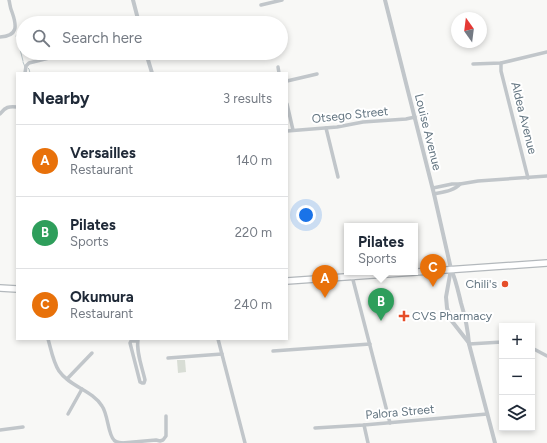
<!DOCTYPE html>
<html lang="en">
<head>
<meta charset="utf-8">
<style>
	body { margin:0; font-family:Figtree,sans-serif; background:#f6f6f7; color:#1f2937 }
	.controls { position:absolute; right:12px; bottom:12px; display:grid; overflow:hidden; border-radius:0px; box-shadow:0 2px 6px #0003 }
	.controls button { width:36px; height:36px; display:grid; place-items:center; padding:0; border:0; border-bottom:1px solid #e0e1e3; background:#fff; color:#1f2937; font:20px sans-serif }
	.compass { position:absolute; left:451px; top:12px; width:36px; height:36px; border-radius:50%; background:#fff; box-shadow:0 2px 6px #0003; rotate:346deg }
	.you { position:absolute; left:306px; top:215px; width:14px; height:14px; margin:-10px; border:3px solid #fff; border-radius:50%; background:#1a73e8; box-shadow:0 0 0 6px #1a73e833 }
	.badge { display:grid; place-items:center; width:26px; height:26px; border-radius:50%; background:#e64e29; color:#fff; font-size:13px; font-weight:700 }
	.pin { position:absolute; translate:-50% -33px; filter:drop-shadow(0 1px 2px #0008) }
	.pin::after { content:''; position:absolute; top:21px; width:14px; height:12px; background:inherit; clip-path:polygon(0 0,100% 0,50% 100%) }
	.popup { position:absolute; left:344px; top:223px; width:74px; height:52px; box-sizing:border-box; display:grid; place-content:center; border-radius:0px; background:#fff; filter:drop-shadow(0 1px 3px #0005); font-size:13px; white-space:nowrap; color:#747a83 }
	.popup b { font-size:15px; color:#1f2937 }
	.popup::after { content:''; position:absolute; left:50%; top:100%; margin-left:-8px; border:8px solid transparent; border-top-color:#fff }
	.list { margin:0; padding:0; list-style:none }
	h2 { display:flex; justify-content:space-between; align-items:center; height:52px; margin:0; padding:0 16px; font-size:17px }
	h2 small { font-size:13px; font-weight:400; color:#747a83 }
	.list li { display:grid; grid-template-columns:26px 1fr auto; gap:12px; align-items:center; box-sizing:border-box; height:72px; padding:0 16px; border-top:1px solid #e0e1e3 }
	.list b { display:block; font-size:15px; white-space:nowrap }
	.list p { margin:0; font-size:13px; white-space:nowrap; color:#747a83 }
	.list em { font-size:13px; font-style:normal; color:#747a83 }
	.icon { flex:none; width:22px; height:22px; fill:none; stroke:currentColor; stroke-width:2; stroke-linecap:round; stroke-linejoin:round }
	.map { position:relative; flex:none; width:547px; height:443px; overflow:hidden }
	.search { position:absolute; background:#fff; box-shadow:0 2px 6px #0003; left:16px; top:16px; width:272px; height:44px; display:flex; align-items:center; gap:10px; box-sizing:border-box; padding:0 14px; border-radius:22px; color:#747a83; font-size:15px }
	.panel { position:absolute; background:#fff; box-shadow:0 2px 6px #0003; left:16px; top:72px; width:272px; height:268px; border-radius:0px }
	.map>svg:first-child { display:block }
</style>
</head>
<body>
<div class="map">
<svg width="547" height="443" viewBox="0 0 547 443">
	<rect width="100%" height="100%" fill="#f8f8f6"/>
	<path fill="#d8ddd5" d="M177,360H185L186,372L178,373Z"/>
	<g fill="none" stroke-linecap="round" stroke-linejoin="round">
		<g stroke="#b9c5c9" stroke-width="1">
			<path d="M16,36L18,33"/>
			<path d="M17,37L23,61"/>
			<path d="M23,62L25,67"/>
			<path d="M28,68L29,69L30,73"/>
		</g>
		<defs>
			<g id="primary">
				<path d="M287,281L547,263"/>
				<path d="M0,288L17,289"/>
			</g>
		</defs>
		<use href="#primary" stroke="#b3b8bc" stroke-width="8"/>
		<g stroke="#c1c6ca" stroke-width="3.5">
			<path d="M261,5L282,0"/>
			<path d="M0,37C18,36 17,26 12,12C10,8 10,4 9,0"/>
			<path d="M501,63V71L528,178"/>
			<path d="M473,64L501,63L547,52"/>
			<path d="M278,67L279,73"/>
			<path d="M25,73L26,66L29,63L69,53"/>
			<path d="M287,81L317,74"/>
			<path d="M287,104L293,130"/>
			<path d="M0,114C5,107 9,106 17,107"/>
			<path d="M326,128L338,177"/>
			<path d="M287,131L337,127L363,122L406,119L415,117"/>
			<path d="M433,188L452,184H460L478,181L547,176"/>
			<path d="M434,194C443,192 454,191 460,184"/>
			<path d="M352,276L390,423"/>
			<path d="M48,339C51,349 53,362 59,371C70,387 92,390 102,406C108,414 108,435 114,440C116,443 120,442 122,443"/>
			<path d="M218,339L245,443"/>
			<path d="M138,341H131L130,343L140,382L142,383H144L145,380C142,367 136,352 138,339"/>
			<path d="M469,344L502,342"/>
			<path d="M532,348L547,356"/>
			<path d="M273,351L370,344"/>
			<path d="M168,358L222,354"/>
			<path d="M67,379L92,353"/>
			<path d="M68,414L82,389"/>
			<path d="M364,425L368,443"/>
			<path d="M315,428L364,425L487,414"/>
			<path d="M0,430L23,427"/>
			<path d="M122,443L156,440L160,441L163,440L166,436V416"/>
		</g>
		<g stroke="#c1c6ca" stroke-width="4">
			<path d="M133,0L139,23"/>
			<path d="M385,0L434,194L451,269C456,280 458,291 461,303C465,316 468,330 469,344L495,443"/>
			<path d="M146,53L152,73"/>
			<path d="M451,269L446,297L447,308L451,320L469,343"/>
		</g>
		<use href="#primary" stroke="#fff" stroke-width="5.5"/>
	</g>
	<g fill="#e64e29" stroke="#fff" stroke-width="1.5">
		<circle cx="505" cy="284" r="4"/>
		<path d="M402 310h4v4h4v4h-4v4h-4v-4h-4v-4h4z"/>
	</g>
	<g text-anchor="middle" stroke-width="4" stroke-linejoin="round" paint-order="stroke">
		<g font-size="12" fill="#637581" stroke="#fff">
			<text transform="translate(350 115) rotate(-6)" y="4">Otsego Street</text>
			<text transform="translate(524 118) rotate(76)" y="4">Aldea Avenue</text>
			<text transform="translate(428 132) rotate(76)" y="4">Louise Avenue</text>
			<text transform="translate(400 412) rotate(-5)" y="4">Palora Street</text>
		</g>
		<g font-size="12" fill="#637581" stroke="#fff" text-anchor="end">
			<text x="497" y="288">Chili's</text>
			<text x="412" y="320" text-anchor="start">CVS Pharmacy</text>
		</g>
	</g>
</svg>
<div class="controls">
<button>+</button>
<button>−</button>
<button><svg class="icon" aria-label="layers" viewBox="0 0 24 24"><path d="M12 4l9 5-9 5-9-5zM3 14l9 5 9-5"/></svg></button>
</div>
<svg class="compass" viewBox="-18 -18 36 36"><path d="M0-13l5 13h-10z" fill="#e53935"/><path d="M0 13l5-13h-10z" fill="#747a83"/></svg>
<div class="you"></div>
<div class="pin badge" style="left:325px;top:298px;background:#e8710a">A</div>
<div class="pin badge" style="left:381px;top:321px;background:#2e9e5b">B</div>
<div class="popup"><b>Pilates</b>Sports</div>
<div class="pin badge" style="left:433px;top:287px;background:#e8710a">C</div>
<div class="search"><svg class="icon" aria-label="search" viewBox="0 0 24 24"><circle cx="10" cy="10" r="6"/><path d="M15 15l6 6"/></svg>Search here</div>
<section class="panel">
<h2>Nearby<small>3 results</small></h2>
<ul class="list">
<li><span class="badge" style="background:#e8710a">A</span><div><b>Versailles</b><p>Restaurant</p></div><em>140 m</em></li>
<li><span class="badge" style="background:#2e9e5b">B</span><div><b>Pilates</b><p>Sports</p></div><em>220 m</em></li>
<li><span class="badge" style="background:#e8710a">C</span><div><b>Okumura</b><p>Restaurant</p></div><em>240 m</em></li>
</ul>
</section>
</div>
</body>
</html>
